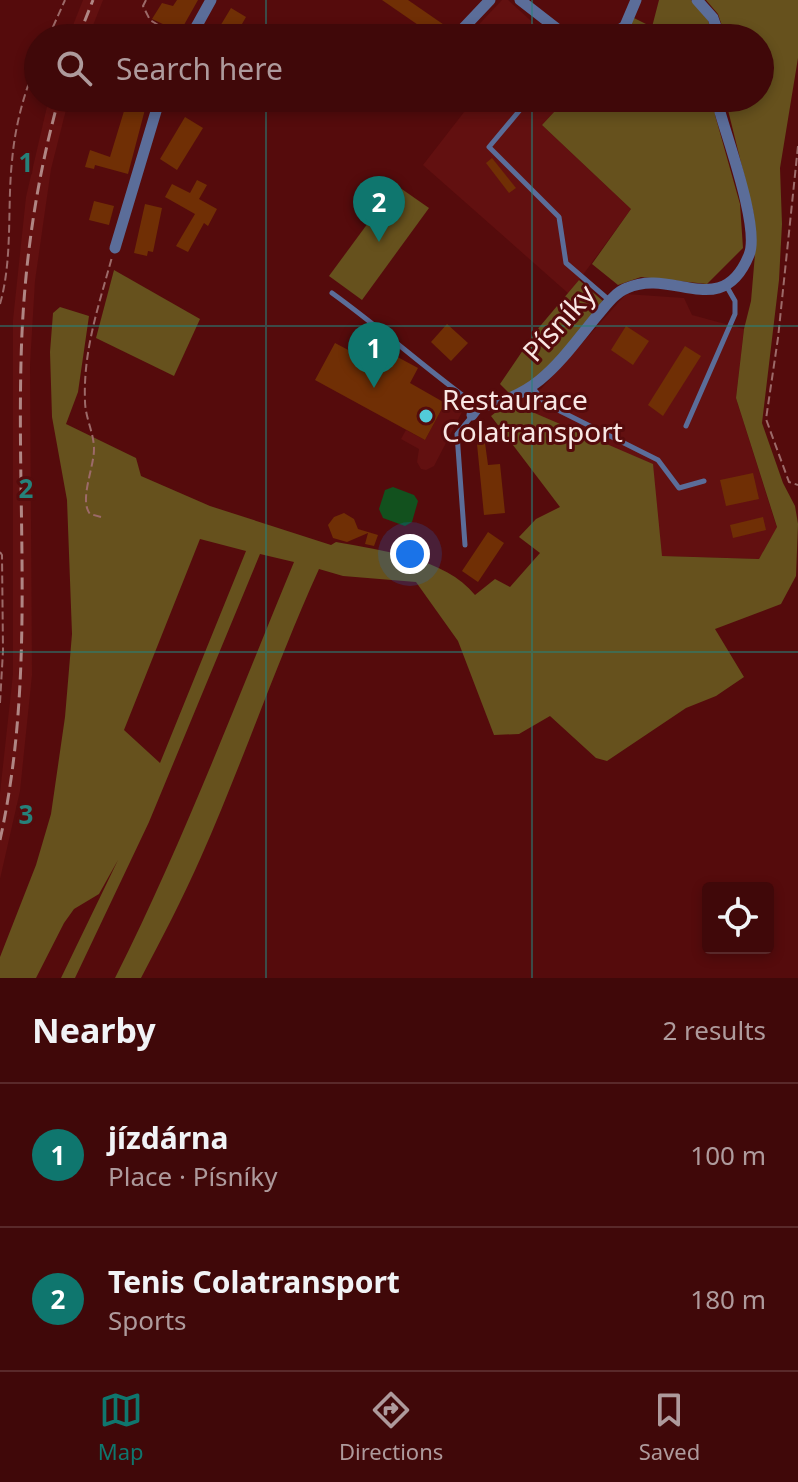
<!DOCTYPE html>
<html lang="en">
<head>
<meta charset="utf-8">
<style>
	body { margin:0; font-family:"Noto Sans",sans-serif; background:#4b1617; color:#f1f3f6 }
	.controls { position:absolute; right:24px; bottom:24px; display:grid; overflow:hidden; border-radius:8px; box-shadow:0 4px 12px #0003 }
	.controls button { width:72px; height:72px; display:grid; place-items:center; padding:0; border:0; border-bottom:2px solid #59292a; background:#400809; color:#f1f3f6; font:40px sans-serif }
	.you { position:absolute; left:410px; top:554px; width:28px; height:28px; margin:-20px; border:6px solid #fff; border-radius:50%; background:#1a73e8; box-shadow:0 0 0 12px #1a73e833 }
	.badge { display:grid; place-items:center; width:52px; height:52px; border-radius:50%; background:#0f766e; color:#fff; font-size:26px; font-weight:700 }
	.pin { position:absolute; translate:-50% -66px; filter:drop-shadow(0 2px 4px #0008) }
	.pin::after { content:''; position:absolute; top:42px; width:28px; height:24px; background:inherit; clip-path:polygon(0 0,100% 0,50% 100%) }
	.list { margin:0; padding:0; list-style:none }
	h2 { display:flex; justify-content:space-between; align-items:center; height:104px; margin:0; padding:0 32px; font-size:34px }
	h2 small { font-size:26px; font-weight:400; color:#ae9a9c }
	.list li { display:grid; grid-template-columns:52px 1fr auto; gap:24px; align-items:center; box-sizing:border-box; height:144px; padding:0 32px; border-top:2px solid #59292a }
	.list b { display:block; font-size:30px; white-space:nowrap }
	.list p { margin:0; font-size:26px; white-space:nowrap; color:#ae9a9c }
	.list em { font-size:26px; font-style:normal; color:#ae9a9c }
	.icon { flex:none; width:44px; height:44px; fill:none; stroke:currentColor; stroke-width:2; stroke-linecap:round; stroke-linejoin:round }
	.map { position:relative; flex:none; width:798px; height:978px; overflow:hidden }
	.search { position:absolute; background:#400809; box-shadow:0 4px 12px #0003; left:24px; right:24px; top:24px; height:88px; display:flex; align-items:center; gap:20px; box-sizing:border-box; padding:0 28px; border-radius:44px; color:#ae9a9c; font-size:30px }
	.sheet { height:392px; background:#400809 }
	nav { display:flex; justify-content:space-around; align-items:center; box-sizing:border-box; height:112px; border-top:2px solid #59292a; background:#400809; font-size:22px; color:#ae9a9c }
	nav a { display:grid; justify-items:center; gap:4px }
	nav .on { color:#0f766e }
	.map>svg:first-child { display:block }
</style>
</head>
<body>
<div class="map">
<svg width="798" height="978" viewBox="0 0 798 978">
	<rect width="100%" height="100%" fill="#550b0c"/>
	<g fill="#621010">
		<path d="M83,0H103L88,38H68Z"/>
		<path d="M502,0H508L550,38H466Z"/>
		<path d="M49,98H69L51,169L35,281L30,365L32,675L20,791L0,879V793L13,674V320L26,197Z"/>
		<path d="M475,98H567L542,125L631,209L569,294L423,165Z"/>
		<path d="M626,294L684,298L692,315L744,329L736,398L777,528L759,559L662,556L509,402L541,389Z"/>
		<path d="M445,403L462,412L434,466L426,470L421,469L417,462L419,449L401,439L406,430L425,440Z"/>
	</g>
	<g fill="#66511d" fill-rule="evenodd">
		<path d="M659,0H691L708,20L713,38H619L634,18L652,27Z"/>
		<path d="M706,0H798V58L780,168L782,224L779,280L762,423L783,483L795,506L798,524L796,576L781,604L715,629L744,677L716,696L686,708L607,761L596,758L550,716L519,734L494,735L458,641L416,582L343,576L319,569C276,664 243,762 201,857C183,898 162,938 141,978H115C183,843 236,702 294,562L260,554L149,822L75,978H61L118,860L99,894L74,909L64,923L36,978H0V957L36,865L51,814L65,717L72,634L67,500L52,417L50,352L53,313L60,307L89,316L78,392L66,424L136,458L141,476L210,506L331,545L336,542C379,550 446,558 475,595L495,579L510,587L540,553L519,537L536,519L560,507L491,416L509,402L653,464L662,556L759,559L777,527L736,398L744,329L751,301L755,254L754,215L725,98H760V38H726L718,14ZM200,539L246,551L160,763L124,730Z"/>
		<path d="M567,98H714L715,115L740,204L743,248L707,284L641,277L618,285L592,264L631,209L542,125Z"/>
		<path d="M396,185L429,208L362,300L329,276Z"/>
		<path d="M114,270L200,319L174,376L96,338Z"/>
		<path d="M579,280L604,302C577,334 550,380 509,393L500,384L536,331Z"/>
	</g>
	<path fill="#12511e" d="M393,487L414,495L418,501L412,522L405,526L383,518L379,509L385,490Z"/>
	<g fill="#702f05">
		<path d="M177,0H198L180,32L152,19L162,3L173,6Z"/>
		<path d="M382,0H408L450,29L443,38H437Z"/>
		<path d="M231,8L246,17L234,38H213Z"/>
		<path d="M128,98H148L128,174L95,165L94,169L85,167L90,150L110,157Z"/>
		<path d="M185,117L203,128L177,170L160,159Z"/>
		<path d="M492,158L516,188L509,193L486,163Z"/>
		<path d="M197,180L207,185L199,199L217,209L208,226L204,223L188,252L176,246L195,214L165,197L172,184L190,193Z"/>
		<path d="M94,201L114,206L109,225L89,220Z"/>
		<path d="M145,204L162,208L153,252L148,251L147,256L134,253Z"/>
		<path d="M447,324L468,343L451,361L431,342Z"/>
		<path d="M626,326L649,341L633,365L611,350Z"/>
		<path d="M362,338L418,368L410,383L445,403L425,440L315,380L335,343L354,353Z"/>
		<path d="M685,346L701,356L663,416L648,405Z"/>
		<path d="M485,443L488,465L500,464L505,513L484,515L477,444Z"/>
		<path d="M753,473L759,499L726,506L720,480Z"/>
		<path d="M344,513L354,519L358,529L378,535L374,546L365,544L368,533L347,542L333,538L328,525L334,517Z"/>
		<path d="M763,517L766,530L733,538L730,525Z"/>
		<path d="M488,532L504,543L478,582L462,571Z"/>
	</g>
	<g fill="none" stroke-linecap="round" stroke-linejoin="round">
		<g stroke="#9c6a69" stroke-width="2" stroke-dasharray="8 4" stroke-linecap="butt">
			<path d="M146,0L143,6L150,20L178,37"/>
			<path d="M48,38L65,0"/>
			<path d="M798,146L778,338L766,419L789,482L798,485"/>
			<path d="M0,304C13,258 7,208 12,161C15,126 24,92 38,60"/>
			<path d="M101,517L90,514C79,500 94,468 94,449C94,433 85,417 85,401C83,350 99,305 112,257"/>
			<path d="M0,552L2,555L3,651L0,703"/>
		</g>
		<g stroke="#5b6d99" stroke-width="5">
			<path d="M530,98L489,147L559,217L566,263L609,300"/>
			<path d="M332,293C382,329 427,370 477,406"/>
			<path d="M533,388L546,404L658,460L679,488L704,481"/>
			<path d="M686,426L735,314V301L727,287"/>
			<path d="M465,545L457,434L472,416"/>
		</g>
		<g stroke="#5b6d99" stroke-width="11">
			<path d="M520,0L569,38"/>
			<path d="M697,0L713,18L720,38"/>
			<path d="M190,38L211,0"/>
			<path d="M454,38L490,0"/>
			<path d="M607,38L625,26L636,0"/>
			<path d="M115,248L160,98"/>
			<path d="M472,415L478,407C538,397 560,361 596,317C605,307 614,293 627,288C672,267 722,322 749,255C760,229 728,141 720,112L719,98"/>
		</g>
		<g stroke="#b08684" stroke-width="3" stroke-dasharray="12 6" stroke-linecap="butt">
			<path d="M78,38L93,0"/>
			<path d="M0,840C35,682 17,522 21,362C23,272 35,184 59,98"/>
		</g>
	</g>
	<path fill="none" stroke="#26817a" stroke-width="2" stroke-opacity="0.55" d="M266,0V38M532,0V38M266,98V978M532,98V978M0,326H798M0,652H798"/>
	<circle fill="#52cbda" stroke="#550b0c" stroke-width="3" cx="426" cy="416" r="8"/>
	<g text-anchor="middle" stroke-width="6" stroke-linejoin="round" paint-order="stroke">
		<g font-size="28" fill="#f9e7e4" stroke="#550b0c">
			<text transform="translate(559 323) rotate(-48)" y="10">Písníky</text>
		</g>
		<g font-size="28" fill="#f9e7e4" stroke="#550b0c" text-anchor="start">
			<text x="442" y="410">Restaurace<tspan x="442" dy="32">Colatransport</tspan></text>
		</g>
	</g>
	<g font-size="26" text-anchor="middle" font-weight="bold" fill="#26817a" stroke="#550b0c" stroke-width="6" stroke-linejoin="round" paint-order="stroke">
		<text x="26" y="172">1</text>
		<text x="26" y="498">2</text>
		<text x="26" y="824">3</text>
	</g>
</svg>
<div class="controls">
<button><svg class="icon" aria-label="locate" viewBox="0 0 24 24"><circle cx="12" cy="12" r="6"/><path d="M12 2v4M12 18v4M2 12h4M18 12h4"/></svg></button>
</div>
<div class="you"></div>
<div class="pin badge" style="left:374px;top:388px">1</div>
<div class="pin badge" style="left:379px;top:242px">2</div>
<div class="search"><svg class="icon" aria-label="search" viewBox="0 0 24 24"><circle cx="10" cy="10" r="6"/><path d="M15 15l6 6"/></svg>Search here</div>
</div>
<section class="sheet">
<h2>Nearby<small>2 results</small></h2>
<ul class="list">
<li><span class="badge">1</span><div><b>jízdárna</b><p>Place · Písníky</p></div><em>100 m</em></li>
<li><span class="badge">2</span><div><b>Tenis Colatransport</b><p>Sports</p></div><em>180 m</em></li>
</ul>
</section>
<nav>
<a class="on"><svg class="icon" aria-label="map" viewBox="0 0 24 24"><path d="M3 6l6-2 6 2 6-2v14l-6 2-6-2-6 2zM9 4v14M15 6v14"/></svg>Map</a>
<a><svg class="icon" aria-label="directions" viewBox="0 0 24 24"><path d="M12 3l9 9-9 9-9-9zM9 14v-3h6M13 9l2 2-2 2"/></svg>Directions</a>
<a><svg class="icon" aria-label="saved" viewBox="0 0 24 24"><path d="M7 4h10v16l-5-4-5 4z"/></svg>Saved</a>
</nav>
</body>
</html>
